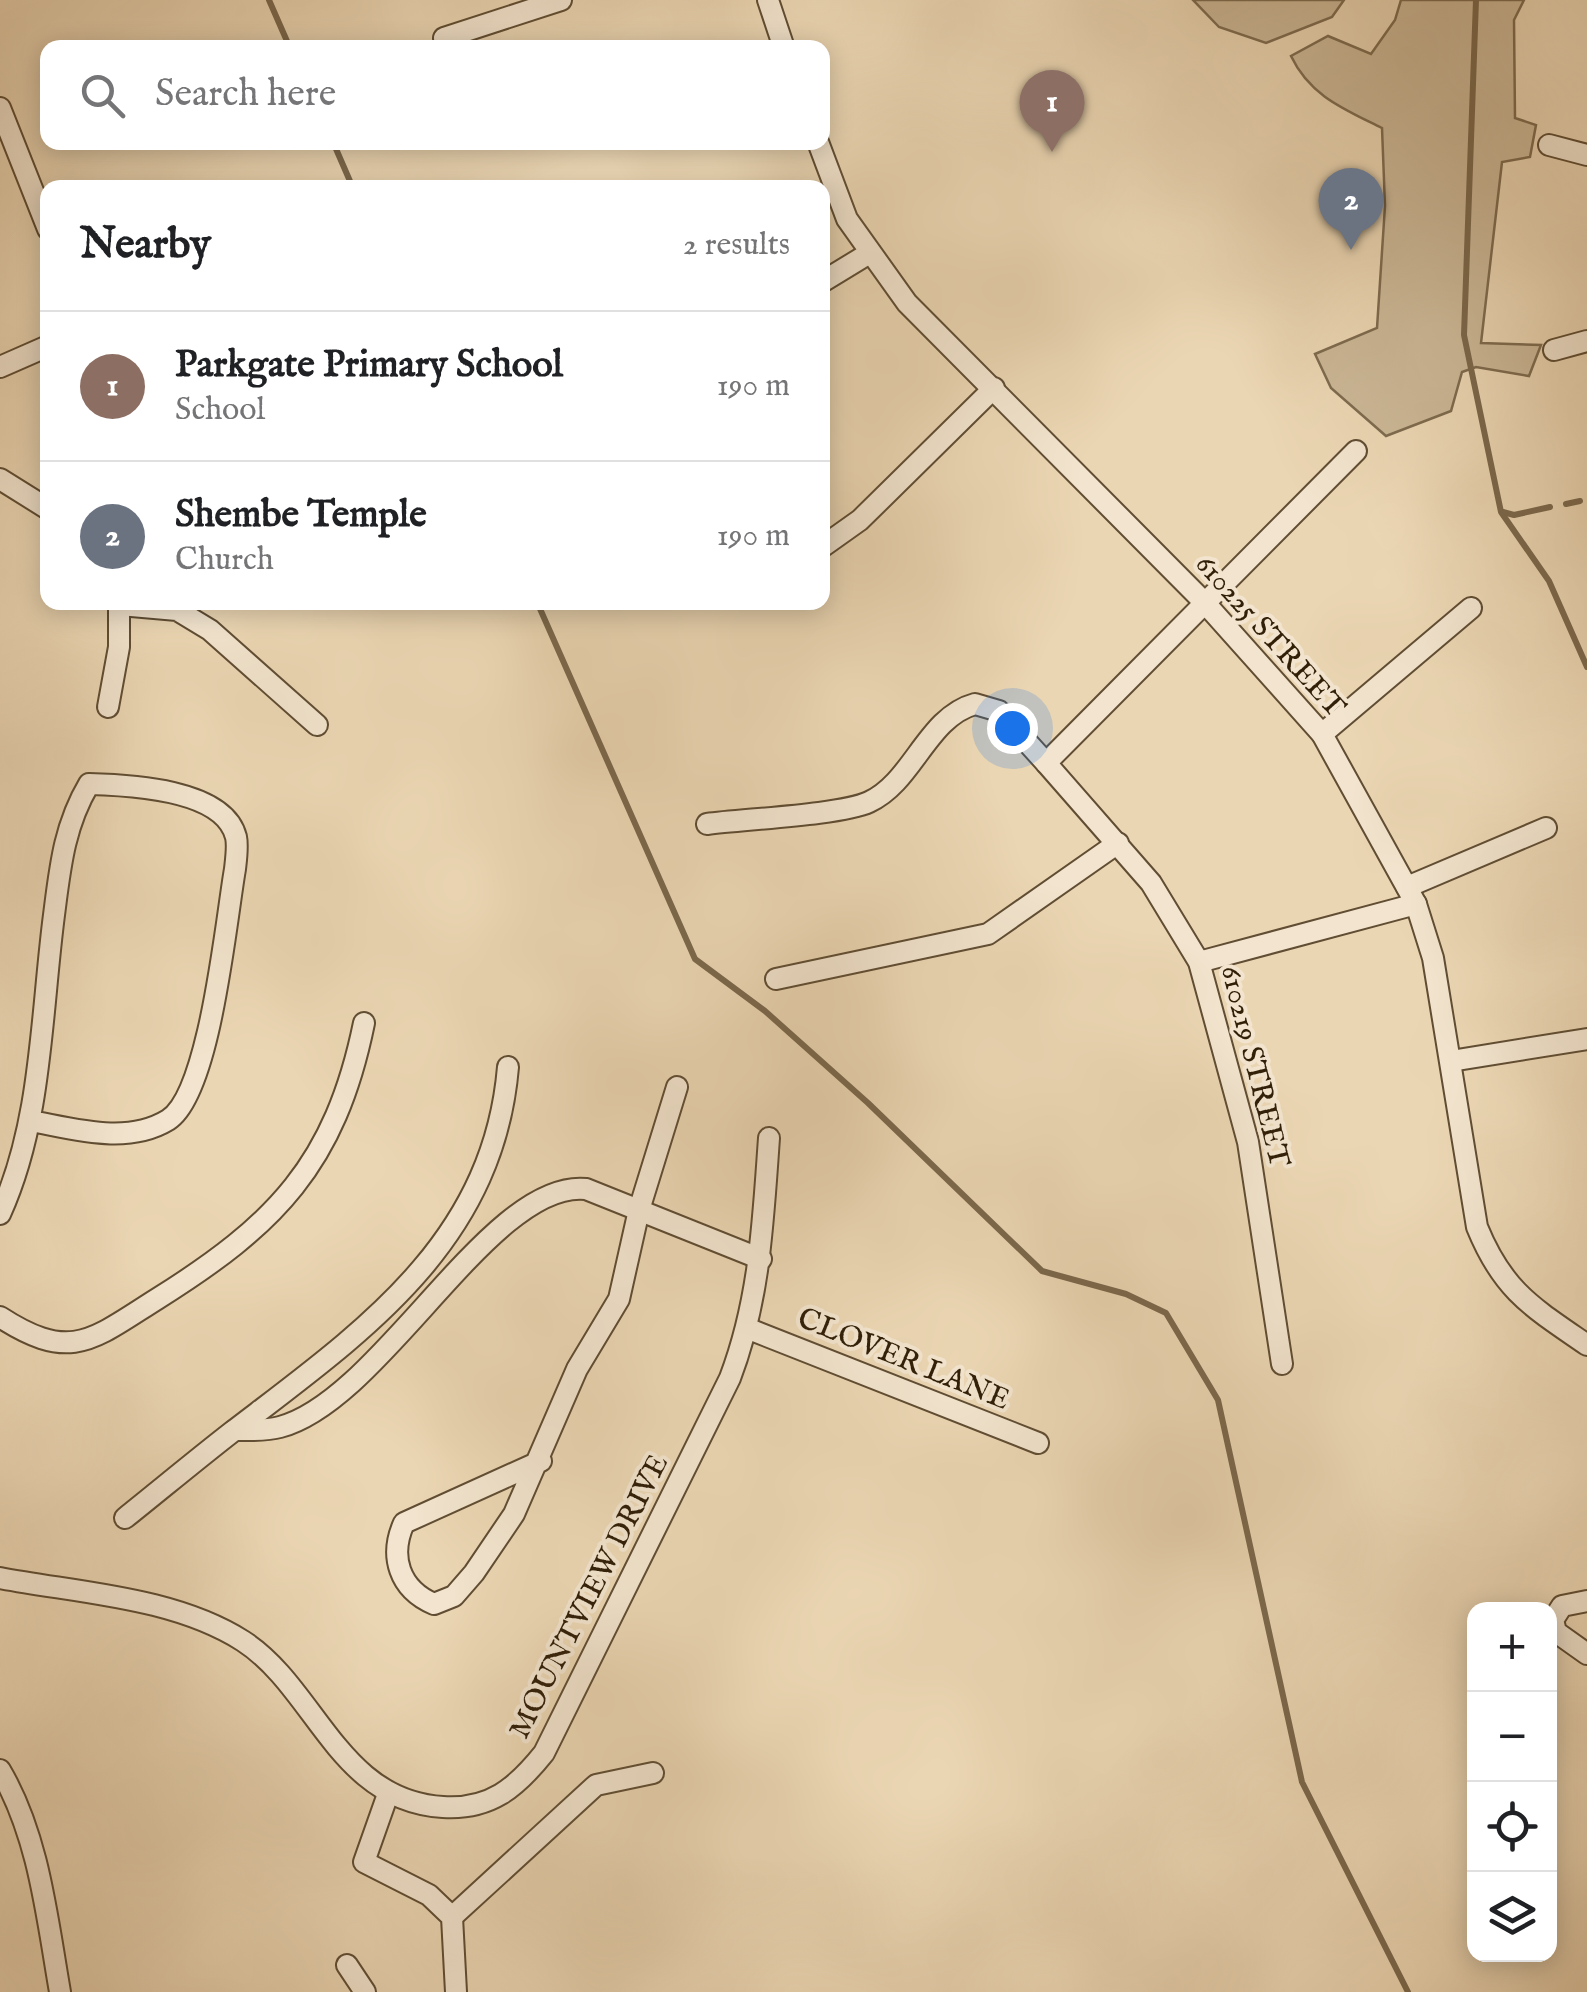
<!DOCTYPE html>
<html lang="en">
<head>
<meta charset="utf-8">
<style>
	body { margin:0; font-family:"IM FELL English",serif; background:#f2f2f2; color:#202124 }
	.controls { position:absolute; right:30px; bottom:30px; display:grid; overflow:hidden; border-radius:20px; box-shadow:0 5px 25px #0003 }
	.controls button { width:90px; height:90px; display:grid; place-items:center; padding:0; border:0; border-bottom:2px solid #e0e0e0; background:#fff; color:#202124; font:50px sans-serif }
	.you { position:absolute; left:1012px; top:728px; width:35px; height:35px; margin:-25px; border:8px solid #fff; border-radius:50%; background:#1a73e8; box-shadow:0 0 0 15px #1a73e833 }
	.badge { display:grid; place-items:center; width:65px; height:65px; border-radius:50%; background:#8f2418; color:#fff; font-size:32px; font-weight:700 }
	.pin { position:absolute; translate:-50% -82px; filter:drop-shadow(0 2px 5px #0008) }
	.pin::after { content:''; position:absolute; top:52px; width:35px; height:30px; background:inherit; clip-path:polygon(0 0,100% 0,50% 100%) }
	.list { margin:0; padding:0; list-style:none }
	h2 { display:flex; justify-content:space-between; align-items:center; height:130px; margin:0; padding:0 40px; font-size:42px }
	h2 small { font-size:32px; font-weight:400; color:#757577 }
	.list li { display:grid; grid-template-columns:65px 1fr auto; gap:30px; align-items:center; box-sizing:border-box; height:150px; padding:0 40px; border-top:2px solid #e0e0e0 }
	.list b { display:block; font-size:38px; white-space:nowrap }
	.list p { margin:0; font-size:32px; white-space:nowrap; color:#757577 }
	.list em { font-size:32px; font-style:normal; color:#757577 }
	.icon { flex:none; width:55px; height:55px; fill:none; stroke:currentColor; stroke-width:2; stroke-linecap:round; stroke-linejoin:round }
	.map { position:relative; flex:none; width:1587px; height:1992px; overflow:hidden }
	.search { position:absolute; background:#fff; box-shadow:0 5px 25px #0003; left:40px; top:40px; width:790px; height:110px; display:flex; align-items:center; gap:25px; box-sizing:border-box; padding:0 35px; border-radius:20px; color:#757577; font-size:38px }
	.panel { position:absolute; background:#fff; box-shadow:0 5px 25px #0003; left:40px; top:180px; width:790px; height:430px; border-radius:20px }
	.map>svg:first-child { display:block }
</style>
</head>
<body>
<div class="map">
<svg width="1587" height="1992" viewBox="0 0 1587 1992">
	<rect width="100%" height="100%" fill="#ebd6b3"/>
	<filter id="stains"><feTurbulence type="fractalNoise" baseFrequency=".002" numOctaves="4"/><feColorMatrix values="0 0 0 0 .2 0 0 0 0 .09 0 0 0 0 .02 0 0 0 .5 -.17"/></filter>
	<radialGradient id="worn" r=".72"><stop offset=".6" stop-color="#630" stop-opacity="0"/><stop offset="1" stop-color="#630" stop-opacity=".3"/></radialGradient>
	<g fill="#cbb796" stroke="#7e6b4f" stroke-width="2.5">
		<path d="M1193,0H1344L1332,17L1266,43L1219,27Z"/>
		<path d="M1401,0H1524L1514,20L1515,118L1536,125L1530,157L1502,162L1481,343L1541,345L1529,376L1476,367L1462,372L1451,411L1386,436L1331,388L1315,354L1377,328L1385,206L1382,128C1344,109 1310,96 1291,56L1328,36L1371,54L1395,20Z"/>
	</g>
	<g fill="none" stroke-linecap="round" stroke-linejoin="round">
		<g stroke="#7b684c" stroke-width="6">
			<path d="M269,0L290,48"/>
			<path d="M1476,0L1464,335L1501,512L1549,581L1587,667"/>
			<path d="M333,142L353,188"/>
			<path d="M1566,504L1580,501"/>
			<path d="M1503,512L1514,515L1550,507"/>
			<path d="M537,602L695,959L765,1011L868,1103L1042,1271L1126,1294L1166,1313L1218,1400L1302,1782L1408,1992"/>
		</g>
		<defs>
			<g id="minor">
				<path d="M768,0L784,48"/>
				<path d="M444,38L561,0"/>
				<path d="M0,108L48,229"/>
				<path d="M818,142L847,219L907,303L1205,603L1322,734L1416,904L1433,958L1477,1227C1503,1291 1532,1307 1587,1345"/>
				<path d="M1549,145L1587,155"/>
				<path d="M822,282L868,254"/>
				<path d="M1554,350L1587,341"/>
				<path d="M0,367L48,346"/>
				<path d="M0,479L48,509"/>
				<path d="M822,547L860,520L994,388"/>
				<path d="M120,605L177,610L210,630L317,725"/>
				<path d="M108,707L119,647V602"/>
				<path d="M1322,734L1471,608"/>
				<path d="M707,824C743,819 841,815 869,802C913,782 927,717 975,704L999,711L1046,763"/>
				<path d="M1407,887L1546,828"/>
				<path d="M1199,962L1416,904"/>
				<path d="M776,979L988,934L1118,843"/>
				<path d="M1451,1061L1587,1039"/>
				<path d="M0,1214C42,1122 41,1015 54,915C60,868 64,826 89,784C129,785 224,789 236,837C238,846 236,860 235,869C226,920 210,1094 168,1120C127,1145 75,1129 31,1121"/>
				<path d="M0,1317C71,1363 92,1340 157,1299C275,1225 335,1165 364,1023"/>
				<path d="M749,1329L1038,1443"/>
				<path d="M1282,1364L1248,1142L1199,962L1151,883L1046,763L1356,451"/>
				<path d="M235,1430C250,1430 265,1431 280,1427C382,1400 491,1179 586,1189L761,1259"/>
				<path d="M541,1461L404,1523C389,1556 399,1589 434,1604L454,1596L474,1573L514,1514L577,1369L619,1299L639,1210L677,1087"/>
				<path d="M125,1518C160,1490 196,1460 232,1432C361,1333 493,1244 508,1067"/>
				<path d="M0,1578C79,1593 174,1597 243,1641C316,1688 338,1801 443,1807C490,1810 516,1788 544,1753L730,1378C760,1299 763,1221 769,1138"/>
				<path d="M1587,1601L1562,1606L1553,1620L1556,1632L1587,1654"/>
				<path d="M0,1770C39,1836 47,1918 60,1992"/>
				<path d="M388,1794L364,1862L429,1895L452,1917L456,1992"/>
				<path d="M452,1917L596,1785L653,1773"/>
				<path d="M347,1965L365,1992"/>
			</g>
		</defs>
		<use href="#minor" stroke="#604d33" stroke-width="24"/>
		<use href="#minor" stroke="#f2e4ce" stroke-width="20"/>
	</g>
	<g text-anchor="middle" stroke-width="8" stroke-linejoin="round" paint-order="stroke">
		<g font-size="30" fill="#311f08" stroke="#f2e4ce">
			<text transform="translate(1271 635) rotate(48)" y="10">610225 STREET</text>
			<text transform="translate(1256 1066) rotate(76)" y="10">610219 STREET</text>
			<text transform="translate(904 1358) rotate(22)" y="10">CLOVER LANE</text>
			<text transform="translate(588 1596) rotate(-63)" y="10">MOUNTVIEW DRIVE</text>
		</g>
	</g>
	<rect width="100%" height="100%" filter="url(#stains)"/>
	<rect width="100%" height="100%" fill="url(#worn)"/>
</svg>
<div class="controls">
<button>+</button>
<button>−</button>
<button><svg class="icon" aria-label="locate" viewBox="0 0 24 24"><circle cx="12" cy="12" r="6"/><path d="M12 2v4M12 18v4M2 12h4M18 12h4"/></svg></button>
<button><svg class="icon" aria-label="layers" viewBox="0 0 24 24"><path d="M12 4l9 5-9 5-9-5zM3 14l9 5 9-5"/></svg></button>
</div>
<div class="you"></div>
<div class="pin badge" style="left:1052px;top:152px;background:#8d6e63">1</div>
<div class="pin badge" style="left:1351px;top:250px;background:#6b7280">2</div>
<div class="search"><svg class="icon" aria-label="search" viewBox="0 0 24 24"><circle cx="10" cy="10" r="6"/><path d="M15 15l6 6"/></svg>Search here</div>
<section class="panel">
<h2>Nearby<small>2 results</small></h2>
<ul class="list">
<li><span class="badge" style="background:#8d6e63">1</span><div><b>Parkgate Primary School</b><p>School</p></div><em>190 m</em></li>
<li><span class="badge" style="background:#6b7280">2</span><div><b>Shembe Temple</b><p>Church</p></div><em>190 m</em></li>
</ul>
</section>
</div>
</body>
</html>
